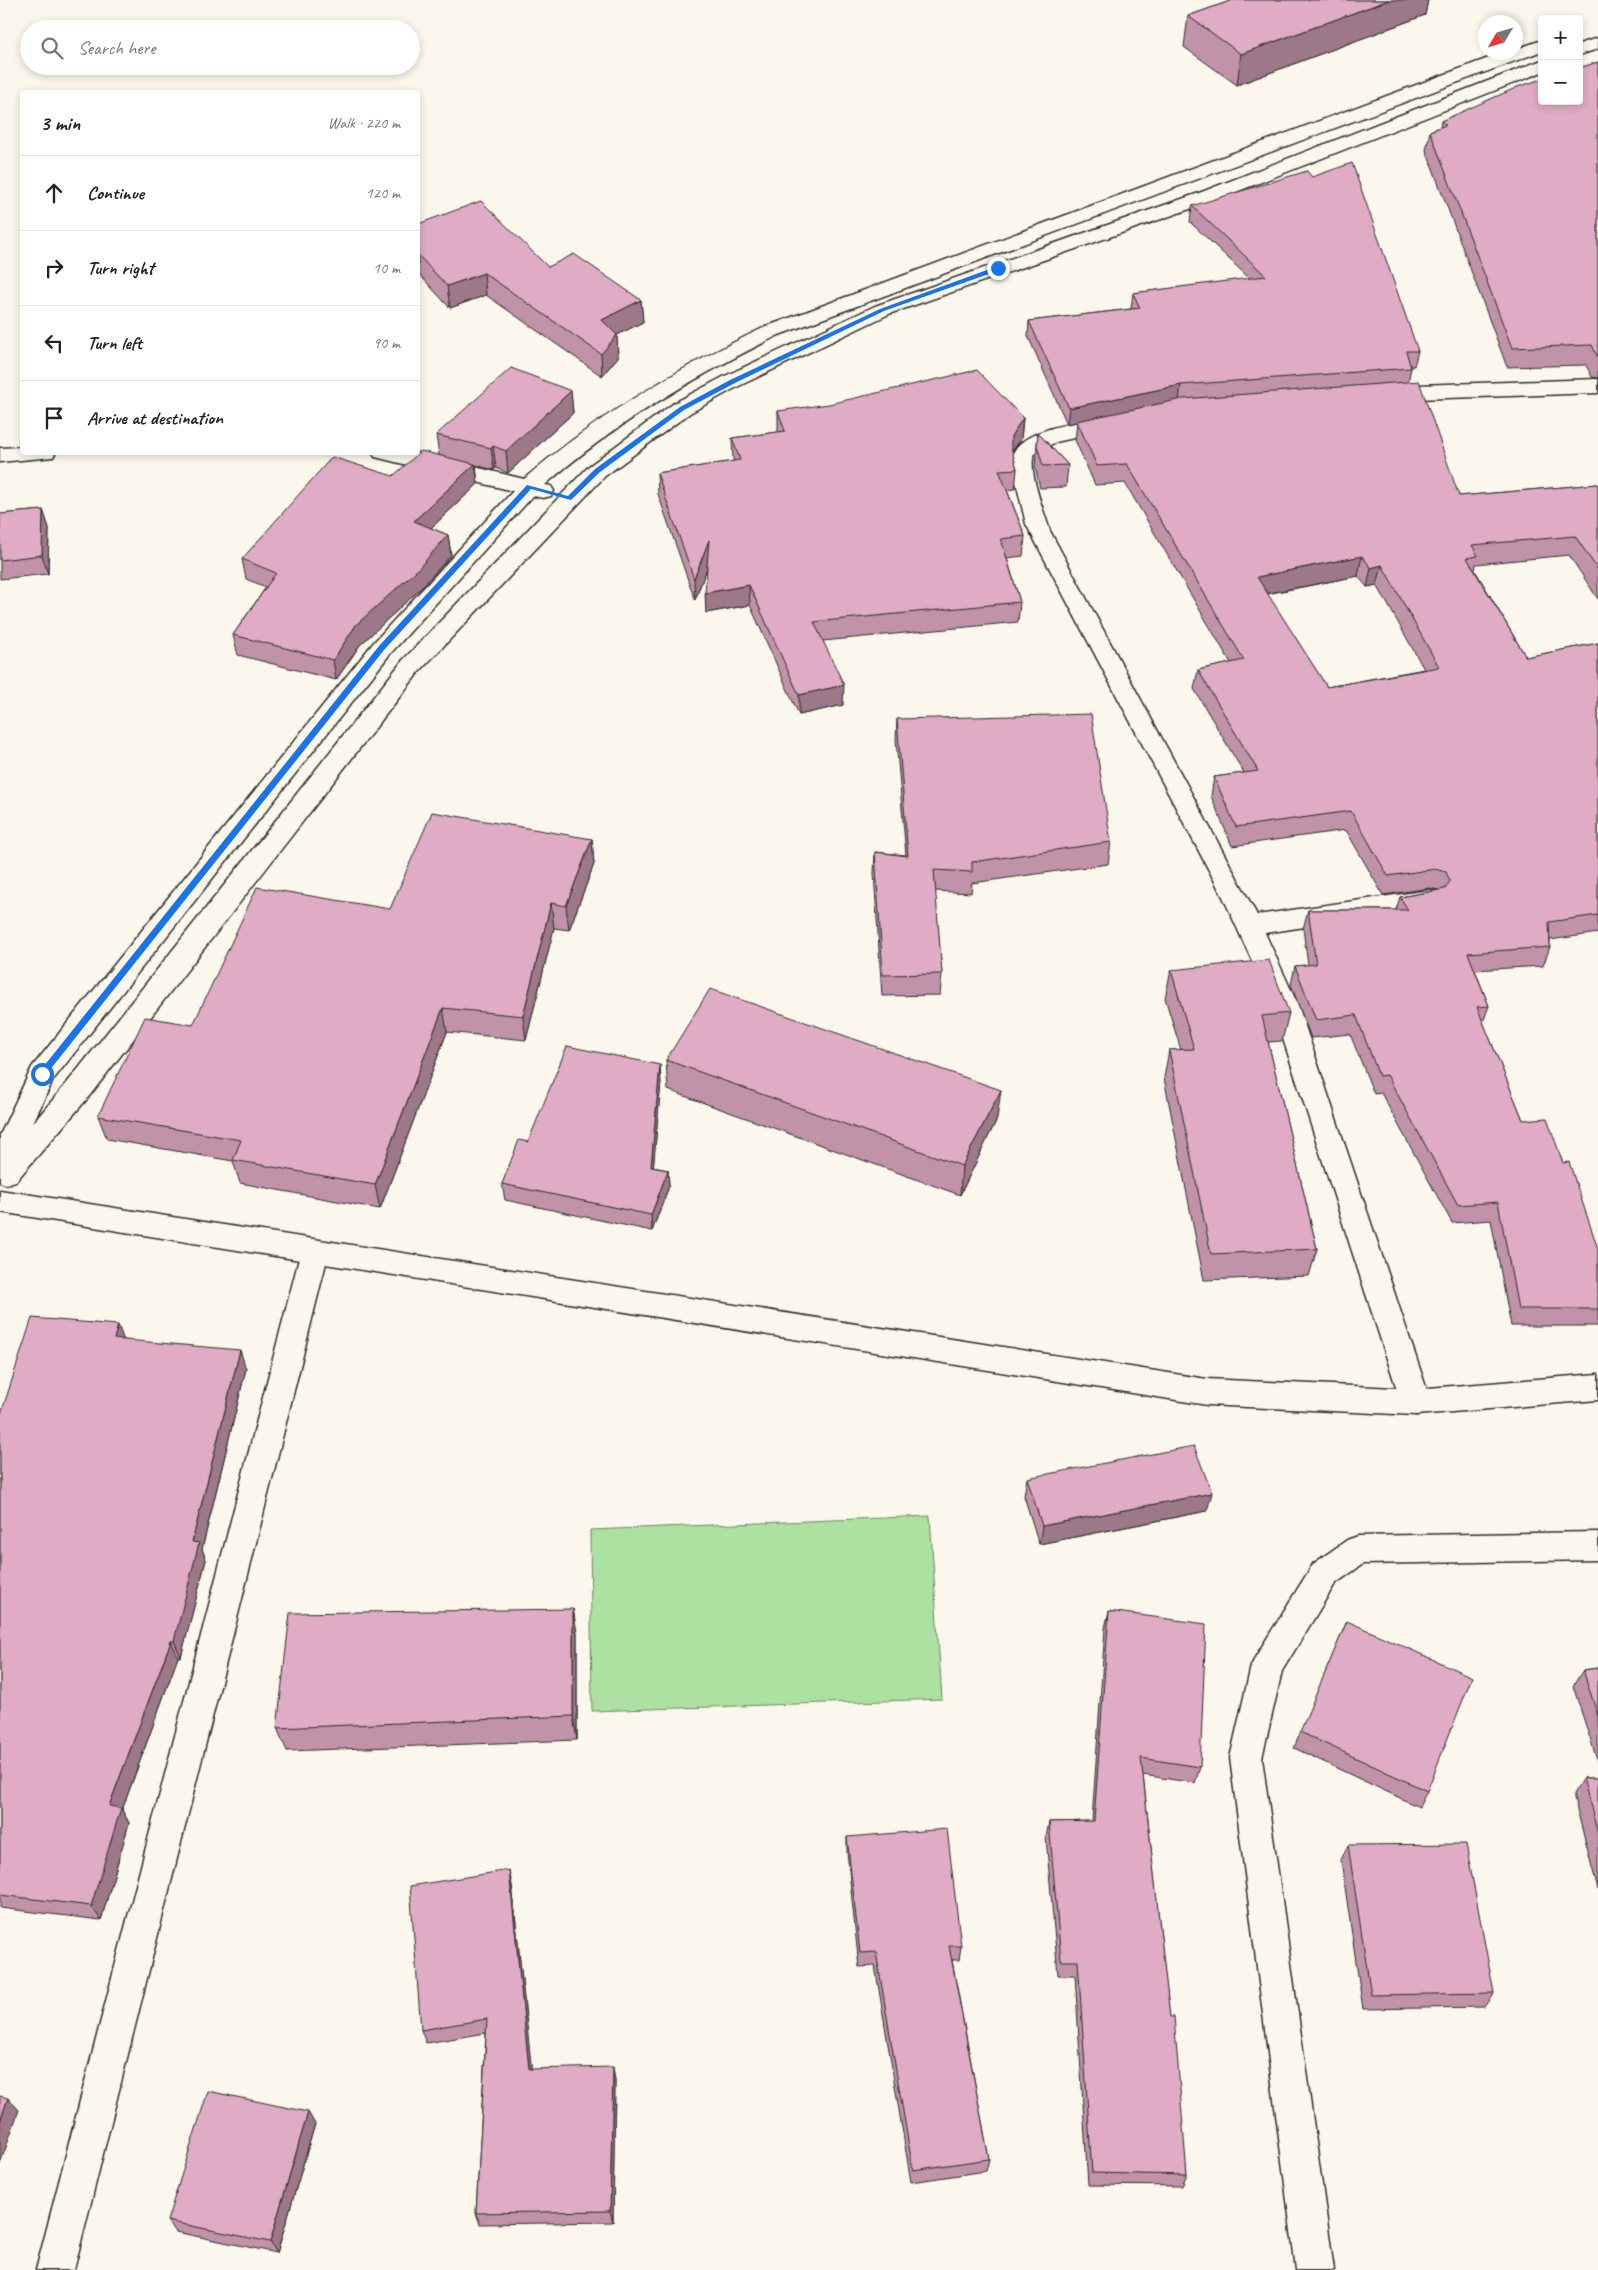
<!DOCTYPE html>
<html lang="en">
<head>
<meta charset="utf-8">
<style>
	body { margin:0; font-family:Caveat,sans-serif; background:#f2f2f2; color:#222 }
	.controls { position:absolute; right:15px; top:15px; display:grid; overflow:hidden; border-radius:5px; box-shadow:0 2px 8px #0003 }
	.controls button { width:45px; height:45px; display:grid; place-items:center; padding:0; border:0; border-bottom:1px solid #e0e0e0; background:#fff; color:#222; font:25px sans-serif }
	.compass { position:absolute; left:1478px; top:15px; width:45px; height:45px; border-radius:50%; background:#fff; box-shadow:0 2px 8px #0003; rotate:232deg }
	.stop { position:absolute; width:15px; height:15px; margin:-11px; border:4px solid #1a73e8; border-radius:50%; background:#fff }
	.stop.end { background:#1a73e8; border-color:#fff; box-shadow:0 1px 5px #0008 }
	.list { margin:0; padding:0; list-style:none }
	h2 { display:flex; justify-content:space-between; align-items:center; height:65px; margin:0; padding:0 20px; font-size:21px }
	h2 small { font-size:16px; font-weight:400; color:#767676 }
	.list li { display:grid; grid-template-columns:32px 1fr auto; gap:15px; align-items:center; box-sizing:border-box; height:75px; padding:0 20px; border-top:1px solid #e0e0e0 }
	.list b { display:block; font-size:19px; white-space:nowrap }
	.list em { font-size:16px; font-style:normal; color:#767676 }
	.icon { flex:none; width:28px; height:28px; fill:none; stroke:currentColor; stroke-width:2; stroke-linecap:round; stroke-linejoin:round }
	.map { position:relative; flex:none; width:1598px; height:2270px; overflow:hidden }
	.search { position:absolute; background:#fff; box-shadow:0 2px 8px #0003; left:20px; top:20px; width:400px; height:55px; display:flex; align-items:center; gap:12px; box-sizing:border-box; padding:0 18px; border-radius:28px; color:#767676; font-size:19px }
	.panel { position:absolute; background:#fff; box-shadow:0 2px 8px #0003; left:20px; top:90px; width:400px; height:365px; border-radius:5px }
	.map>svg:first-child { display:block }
</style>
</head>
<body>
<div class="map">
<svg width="1598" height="2270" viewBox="0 0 1598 2270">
	<rect width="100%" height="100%" fill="#fbf7ec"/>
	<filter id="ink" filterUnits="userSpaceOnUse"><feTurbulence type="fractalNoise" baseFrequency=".02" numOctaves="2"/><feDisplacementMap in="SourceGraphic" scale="10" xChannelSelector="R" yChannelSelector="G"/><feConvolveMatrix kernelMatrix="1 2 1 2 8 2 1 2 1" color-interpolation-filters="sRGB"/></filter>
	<g filter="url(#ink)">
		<path fill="#ade1a2" stroke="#6c8666" d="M930,1516L942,1699L592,1711L590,1530Z"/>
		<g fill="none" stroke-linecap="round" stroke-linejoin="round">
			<defs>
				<g id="minor">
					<path d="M1598,38V49L1579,55V44Z"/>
					<path d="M1542,40V51L779,335C696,376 615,423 545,485L551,486L554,491L551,496L543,498L533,496L390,654L53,1080L33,1123L67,1083L403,660L589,466L674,403L725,376L875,306L1199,193L1542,60V72L1213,201L889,314L739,386L690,413L605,476L419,672L87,1099L16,1181L6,1184L0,1182V1135L32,1067L374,642L513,491L375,457L372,452H413L524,479C596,416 679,368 765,327L1505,52H1516V49Z"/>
					<path d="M1598,379V393L1385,400L1377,398L1374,393L1377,388L1385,386Z"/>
					<path d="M1111,416L1119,418L1122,423L1119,428L1056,442L1035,453C1026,468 1045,514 1050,531L1257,915L1430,890L1439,892L1443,899L1439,906L1430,908L1265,933L1298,1005L1431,1402L1427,1411L1416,1415L1405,1411L1401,1402L1272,1005L1223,897L1026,524L1011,461C1014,427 1085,422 1111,416Z"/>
					<path d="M22,447V452H56L53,457L0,462V448Z"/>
					<path d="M315,1239L325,1243L329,1251L74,2270H36L301,1251L305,1243Z"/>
					<path d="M1598,1532V1560L1363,1564L1335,1584L1282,1671L1262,1758L1334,2270H1296L1230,1758L1251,1666L1256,1656L1313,1564L1347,1540L1358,1536Z"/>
				</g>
				<path id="highway" d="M0,1190L1207,1379L1416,1389L1598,1374V1400L1416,1415L1207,1405L0,1212Z"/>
			</defs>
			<use href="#minor" stroke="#2b2b2b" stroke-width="3"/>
			<use href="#highway" stroke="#2b2b2b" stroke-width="3"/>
			<use href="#minor" fill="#fbf7ec" fill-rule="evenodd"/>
			<use href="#highway" fill="#fbf7ec" fill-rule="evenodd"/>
		</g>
		<g fill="#c193a9" stroke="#2b2b2b" fill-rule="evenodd">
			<path d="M1233,0H1428L1425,15L1237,85L1184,47L1188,16Z"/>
			<path d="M1598,62V378L1592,377L1586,365L1507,367L1426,150L1430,131L1440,127L1441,121Z"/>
			<path d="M1192,206L1418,351L1414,366H1411V368L1408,382L1459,496L1598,484V599L1569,555L1476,564L1475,570L1526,657L1598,643V933L1550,940V947L1543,966L1475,970L1489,1006L1483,1022L1523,1120L1563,1163L1598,1249V1326H1511L1491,1220L1452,1223L1381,1093L1374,1094L1350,1034L1311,1038L1291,985L1295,966L1308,965L1303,929L1308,910H1396L1400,897L1438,890L1430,888L1383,895L1346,830L1232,846L1211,796L1214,777L1244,773L1194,689L1198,670L1231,663L1125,483L1095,485L1075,440L1077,422L1067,424L1028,336L1029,321L1131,309L1133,293L1250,279L1190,222ZM1358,576L1367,587L1377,585L1424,669L1327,687L1267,594Z"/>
			<path d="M418,224L548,267L641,300L643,322L617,335L618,357L602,376L486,295L450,308L418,273Z"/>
			<path d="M571,391L573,413L508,473L496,468L494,470L476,465L478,484L431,528L448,535L451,555L420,589L360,645L336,680L238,655L233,635L266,587L246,579L242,559L393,476L439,455L436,435Z"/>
			<path d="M778,411L1023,418L1021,439L1012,452L1017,469L1015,489L1007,490L1025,536L1023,556L1007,558L1020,602L1018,622L823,641L843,705L799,715L750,605L706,613L707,567L695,600L658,494L657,473L734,461L733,459L732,438L778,432Z"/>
			<path d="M1038,433L1068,465L1066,487L1040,488L1035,467Z"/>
			<path d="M43,510L49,528L48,574L0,579V514Z"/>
			<path d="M897,719L1111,842L1108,864L972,883L971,893L935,891L942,974L940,995L882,996L874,873L875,852L906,855L896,740Z"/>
			<path d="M592,839L594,864L569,930L554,928L526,1040L447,1032L380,1209L240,1183L233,1161L107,1139L98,1116L193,1025L390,909Z"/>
			<path d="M1171,970L1289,1013L1282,1041L1268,1042L1317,1249L1309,1276L1204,1280L1164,1078L1169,1050H1181L1165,998Z"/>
			<path d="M666,1060L997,1119L960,1195L668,1090Z"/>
			<path d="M661,1082L653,1167L668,1170L669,1186L652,1231L505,1200L502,1184L528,1142Z"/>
			<path d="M124,1340L246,1369L202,1549L206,1560L181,1657H178L122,1810L129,1823L101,1920L0,1908V1417Z"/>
			<path d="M1027,1478L1207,1511L1039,1544L1024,1496Z"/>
			<path d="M573,1609L577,1633V1740L287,1751L277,1728Z"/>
			<path d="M1109,1611L1200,1767L1195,1783L1143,1775L1187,2175L1182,2186L1088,2185L1075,1975H1058L1046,1837L1049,1822L1092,1821L1105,1628Z"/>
			<path d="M1347,1621L1427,1791L1419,1807L1294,1748Z"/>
			<path d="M1598,1668V1763L1573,1686L1583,1670Z"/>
			<path d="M1583,1778H1598V1890L1573,1794Z"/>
			<path d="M847,1837L961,1946L959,1960H952L989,2159L986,2171L911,2182L875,1966L859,1967L847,1852Z"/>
			<path d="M1348,1845L1494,1993L1484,2007L1363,2009L1341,1860Z"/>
			<path d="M512,1885L531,2069L615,2080L613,2222L480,2224L476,2213L486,2033L426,2043L421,2030Z"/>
			<path d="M315,2124L277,2253L176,2232L167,2221Z"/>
		</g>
		<g fill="#9d7889" stroke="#2b2b2b">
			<path d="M1389,0H1428L1425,15L1237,85L1241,54Z"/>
			<path d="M484,273L486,295L450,308L447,286Z"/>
			<path d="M641,300L643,322L617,335L618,357L602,376L601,354L602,320Z"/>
			<path d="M1181,385L1179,400L1067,424L1069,408Z"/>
			<path d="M571,391L573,413L508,473L506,451Z"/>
			<path d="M1023,418L1021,439L1009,456L1011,436Z"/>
			<path d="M493,446L496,468L494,470L491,448Z"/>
			<path d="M475,464L478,484L417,541L414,521Z"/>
			<path d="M43,510L49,528L48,574L42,555Z"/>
			<path d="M448,535L451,555L420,589L360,645L336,680L333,660L356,625Z"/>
			<path d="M709,540L710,560L695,600L694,579Z"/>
			<path d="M1362,556L1358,576L1253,596L1257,577Z"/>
			<path d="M1382,565L1377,585L1367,587L1371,568Z"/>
			<path d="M749,585L750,605L706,613L705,593Z"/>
			<path d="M844,685L843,705L799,715V695Z"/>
			<path d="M592,839L594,864L569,930L566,906Z"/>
			<path d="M551,903L554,928L526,1040L523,1016Z"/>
			<path d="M443,1008L447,1032L380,1209L375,1185Z"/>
			<path d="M660,1065L661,1082L652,1183L651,1167Z"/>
			<path d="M1001,1090L997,1119L960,1195L962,1166Z"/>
			<path d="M668,1170L669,1186L652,1231L651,1215Z"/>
			<path d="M118,1325L125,1343L114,1339Z"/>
			<path d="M240,1350L246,1369L202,1549L206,1560L181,1657L174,1641L192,1542Z"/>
			<path d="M1212,1493L1207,1511L1039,1544L1042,1526Z"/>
			<path d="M573,1609L577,1633V1740L573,1716Z"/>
			<path d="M171,1641L178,1657L122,1810L129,1823L101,1920L91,1906L109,1806Z"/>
			<path d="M509,1870L512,1885L533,2082L529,2069Z"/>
			<path d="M613,2067L615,2080L613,2222L610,2211Z"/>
			<path d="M8,2098L19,2110L0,2164V2121Z"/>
			<path d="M308,2112L315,2124L277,2253L270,2242Z"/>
		</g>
		<g fill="#e0abc4" stroke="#2b2b2b" fill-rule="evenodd">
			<path d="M1233,0H1389L1241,54L1188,16Z"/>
			<path d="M1598,62V358L1592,345L1512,348L1430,131L1446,125L1441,121L1520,86L1542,79V101H1579V68Z"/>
			<path d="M1352,163L1418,351H1406L1411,368L1181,385L1069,408L1029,321L1140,308L1133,293L1266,276L1192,206L1307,171L1312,177Z"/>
			<path d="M481,201L548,267L574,254L641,300L602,320L617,335L601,354L484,273L447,286L418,255V224Z"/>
			<path d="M511,368L571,391L506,451L493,446L491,448L436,435Z"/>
			<path d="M977,370L1023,418L1011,436V447L1017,469L999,470L1025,536L1001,539L1020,602L814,622L844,685L799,695L749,585L705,593L709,540L694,579L657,473L740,460L732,438L785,431L778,411L829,404Z"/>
			<path d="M1419,381L1459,496L1598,484V570L1575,536L1472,545L1478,556L1467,558L1526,657L1598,643V915L1549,922L1550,947L1468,953L1489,1006L1477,1007L1523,1120L1547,1118L1563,1163L1569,1162L1598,1249V1309H1518L1498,1202L1458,1205L1387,1075L1379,1076L1356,1015L1316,1020L1295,966L1316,964L1308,910H1408L1400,897L1445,889L1450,881L1446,872L1435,869L1388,876L1351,811L1236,827L1214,777L1258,771L1198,670L1244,660L1127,464L1097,466L1077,421L1182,399ZM1362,556L1371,568L1382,565L1439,667L1327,687L1257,577Z"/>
			<path d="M1038,433L1068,465L1043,466L1037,445Z"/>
			<path d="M421,451L475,464L414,521L448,535L417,570L356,625L333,660L233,635L276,573L242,559L332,457L393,476Z"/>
			<path d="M43,510L42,555L0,560V514Z"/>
			<path d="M1091,714L1111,842L972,862V872L934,870L942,974L883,975L875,852L908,856L897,719Z"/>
			<path d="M432,812L592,839L566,906L551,903L523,1016L443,1008L375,1185L233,1160L241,1140L98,1116L145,1017L193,1025L257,887L390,909Z"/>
			<path d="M1269,960L1289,1013L1262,1016L1317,1249L1211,1254L1169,1050L1194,1049L1171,970Z"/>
			<path d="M710,989L1001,1090L962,1166L666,1060Z"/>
			<path d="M567,1046L660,1065L651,1167L668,1170L651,1215L502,1184L519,1140L528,1142Z"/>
			<path d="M32,1318L118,1325L114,1339L240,1350L192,1542L199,1543L174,1641H171L109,1806L121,1808L91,1906L0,1895V1417Z"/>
			<path d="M1194,1446L1212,1493L1042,1526L1027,1478Z"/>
			<path d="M573,1609V1716L277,1728L290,1613Z"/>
			<path d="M1109,1611L1206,1624L1200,1767L1141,1758L1170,2017H1174L1187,2175L1092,2173L1078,1961H1061L1049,1822L1094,1821Z"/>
			<path d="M1347,1621L1472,1677L1427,1791L1300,1732Z"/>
			<path d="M1598,1668V1716L1583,1670Z"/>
			<path d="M1583,1778H1598V1834Z"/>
			<path d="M947,1829L961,1946H949L989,2159L913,2170L876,1952L860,1953L847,1837Z"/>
			<path d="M1466,1844L1494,1993L1371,1995L1348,1845Z"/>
			<path d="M509,1870L529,2069L613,2067L610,2211L476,2213L487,2019L421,2030L410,1886Z"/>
			<path d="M208,2091L308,2112L270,2242L167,2221Z"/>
			<path d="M0,2096L8,2098L0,2121Z"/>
		</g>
	</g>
	<path fill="#1a73e8" d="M998,266L1000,270L884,311L735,383L684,410L600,472L571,500L531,489L384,650L45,1076H40V1071L379,646L527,485L568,496L595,469L680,407L730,380L880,309Z"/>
</svg>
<div class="controls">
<button>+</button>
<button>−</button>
</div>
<svg class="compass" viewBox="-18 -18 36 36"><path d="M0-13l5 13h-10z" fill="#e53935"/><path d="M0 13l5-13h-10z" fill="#767676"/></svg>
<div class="stop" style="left:42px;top:1074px"></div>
<div class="stop end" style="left:998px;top:268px"></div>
<div class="search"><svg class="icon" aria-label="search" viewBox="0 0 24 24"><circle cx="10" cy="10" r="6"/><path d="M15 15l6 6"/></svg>Search here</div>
<section class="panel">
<h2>3 min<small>Walk · 220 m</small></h2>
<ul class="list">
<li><svg class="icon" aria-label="ahead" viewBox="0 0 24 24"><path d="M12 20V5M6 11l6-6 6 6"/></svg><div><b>Continue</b></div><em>120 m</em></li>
<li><svg class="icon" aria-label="right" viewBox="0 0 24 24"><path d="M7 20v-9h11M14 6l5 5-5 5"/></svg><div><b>Turn right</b></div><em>10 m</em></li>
<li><svg class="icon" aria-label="left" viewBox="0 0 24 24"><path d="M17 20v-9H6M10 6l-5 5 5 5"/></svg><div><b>Turn left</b></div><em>90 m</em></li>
<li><svg class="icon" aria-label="arrive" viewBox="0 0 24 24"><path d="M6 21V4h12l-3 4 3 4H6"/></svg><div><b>Arrive at destination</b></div></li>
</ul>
</section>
</div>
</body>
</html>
